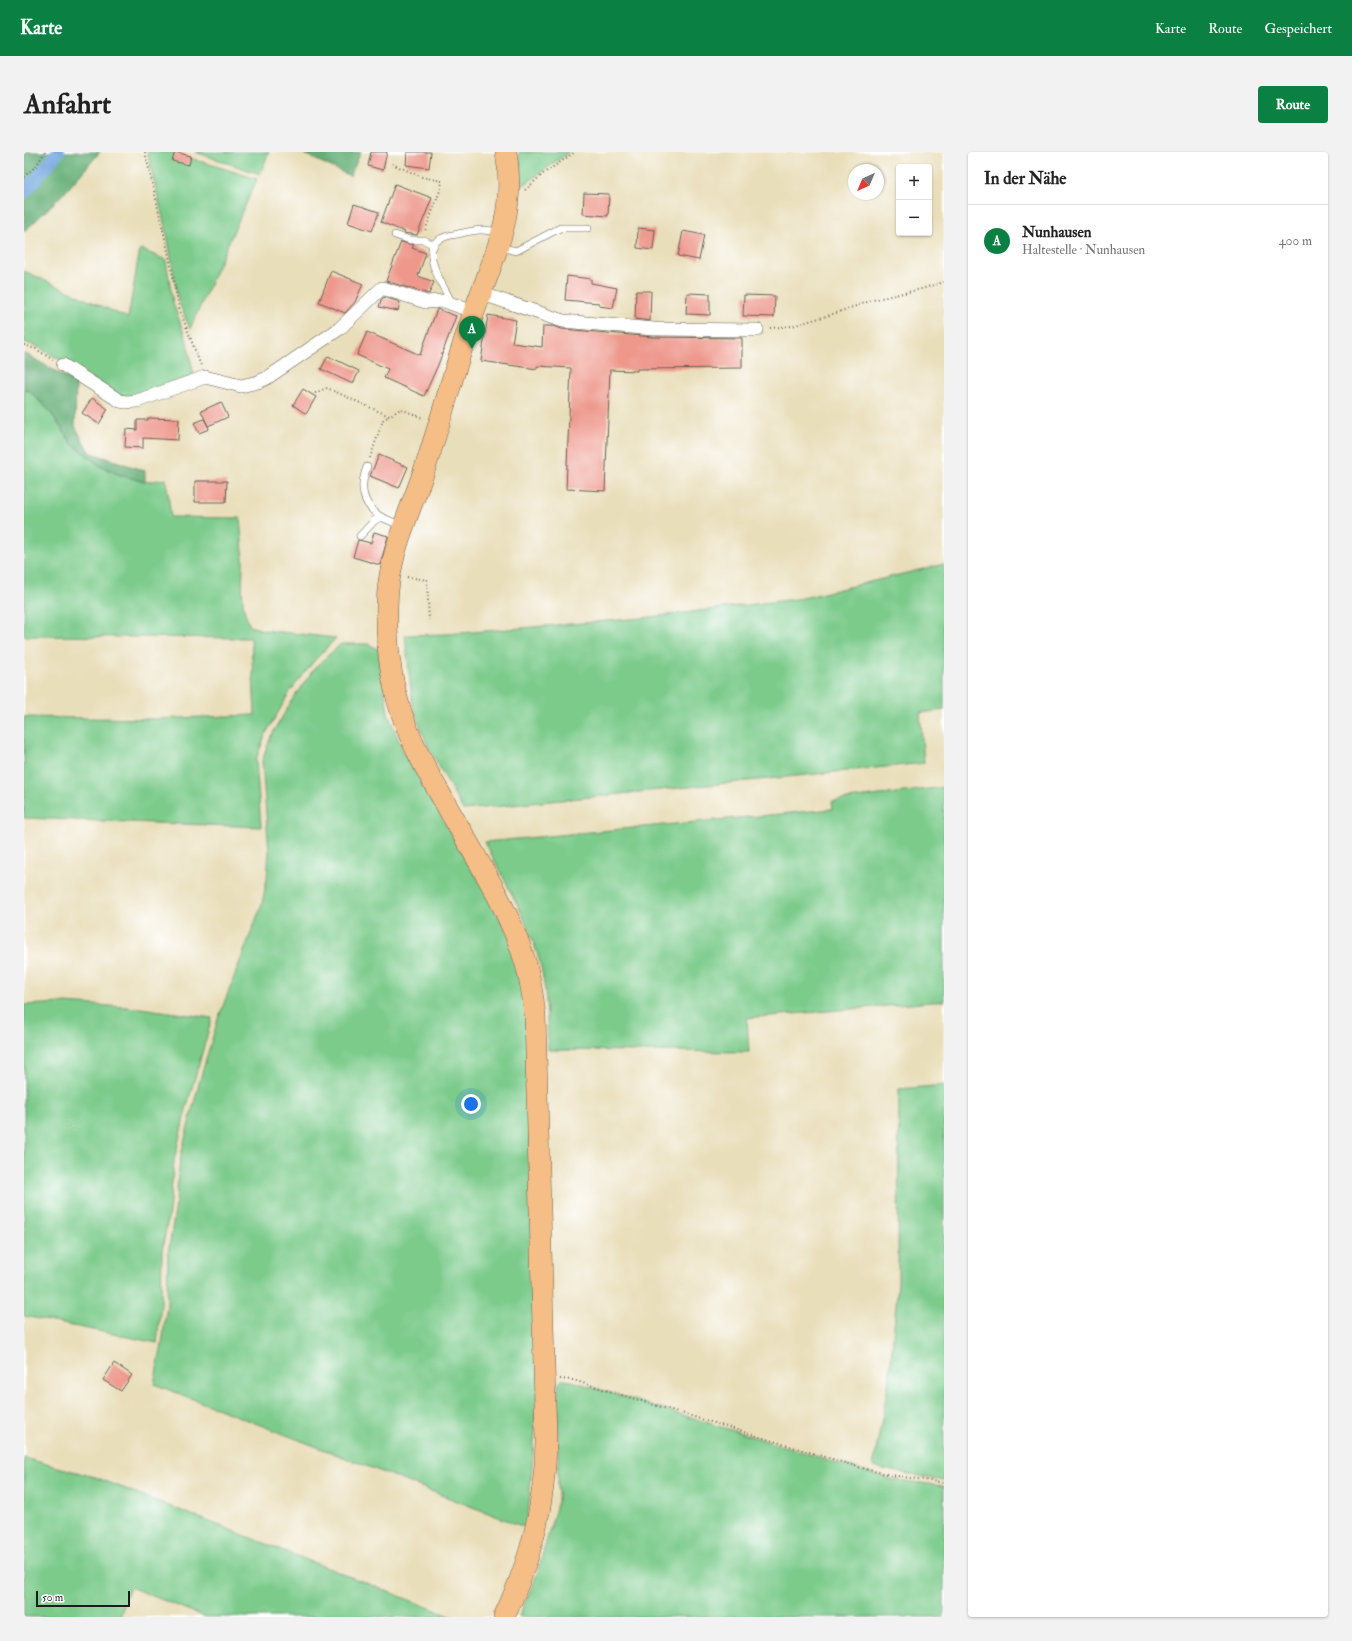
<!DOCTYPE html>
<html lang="de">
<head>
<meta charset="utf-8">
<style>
	body { margin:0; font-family:"IM FELL Double Pica",serif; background:#f2f2f2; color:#222 }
	.controls { position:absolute; right:12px; top:12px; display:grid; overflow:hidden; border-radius:4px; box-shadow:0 1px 3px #0004 }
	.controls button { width:36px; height:36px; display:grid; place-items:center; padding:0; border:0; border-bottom:1px solid #e0e0e0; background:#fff; color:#222; font:20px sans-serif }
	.compass { position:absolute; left:824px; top:12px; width:36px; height:36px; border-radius:50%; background:#fff; box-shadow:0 1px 3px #0004; rotate:224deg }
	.scale { position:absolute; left:12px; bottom:10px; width:94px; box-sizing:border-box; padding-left:4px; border:2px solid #1c1c1c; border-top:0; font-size:11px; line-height:14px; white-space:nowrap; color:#1c1c1c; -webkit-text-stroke:3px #fff; paint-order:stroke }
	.you { position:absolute; left:447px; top:952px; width:14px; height:14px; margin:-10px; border:3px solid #fff; border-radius:50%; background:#1a73e8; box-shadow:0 0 0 6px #1a73e833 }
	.badge { display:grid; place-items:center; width:26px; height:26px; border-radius:50%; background:#0b8043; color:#fff; font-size:13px; font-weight:700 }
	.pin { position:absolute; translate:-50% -33px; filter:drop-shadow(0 1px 2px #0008) }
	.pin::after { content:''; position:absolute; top:21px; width:14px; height:12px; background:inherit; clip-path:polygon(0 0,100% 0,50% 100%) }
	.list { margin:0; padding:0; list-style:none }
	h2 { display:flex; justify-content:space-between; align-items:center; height:52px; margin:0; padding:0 16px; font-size:17px }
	h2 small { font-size:13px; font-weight:400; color:#767676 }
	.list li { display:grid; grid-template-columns:26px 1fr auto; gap:12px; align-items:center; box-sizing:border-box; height:72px; padding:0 16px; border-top:1px solid #e0e0e0 }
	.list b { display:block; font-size:15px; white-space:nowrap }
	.list p { margin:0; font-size:13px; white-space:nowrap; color:#767676 }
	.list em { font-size:13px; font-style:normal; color:#767676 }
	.map { position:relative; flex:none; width:920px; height:1465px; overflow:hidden; border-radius:4px }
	header { display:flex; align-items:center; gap:24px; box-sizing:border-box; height:56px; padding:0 20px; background:#0b8043; color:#fff }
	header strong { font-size:19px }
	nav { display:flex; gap:22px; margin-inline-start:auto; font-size:14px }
	.intro { display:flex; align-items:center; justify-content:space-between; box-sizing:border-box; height:96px; padding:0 24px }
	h1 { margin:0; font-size:28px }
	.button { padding:10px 18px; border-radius:4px; background:#0b8043; color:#fff; font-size:14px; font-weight:700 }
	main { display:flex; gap:24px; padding:0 24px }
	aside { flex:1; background:#fff; border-radius:4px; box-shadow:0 1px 3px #0004 }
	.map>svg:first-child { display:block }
</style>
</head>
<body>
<header>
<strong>Karte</strong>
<nav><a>Karte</a><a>Route</a><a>Gespeichert</a></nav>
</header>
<div class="intro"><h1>Anfahrt</h1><a class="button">Route</a></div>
<main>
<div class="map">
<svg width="920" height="1465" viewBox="0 0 920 1465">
	<rect width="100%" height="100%" fill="#fff"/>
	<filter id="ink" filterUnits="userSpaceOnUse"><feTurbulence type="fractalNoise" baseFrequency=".025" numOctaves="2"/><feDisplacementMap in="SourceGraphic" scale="8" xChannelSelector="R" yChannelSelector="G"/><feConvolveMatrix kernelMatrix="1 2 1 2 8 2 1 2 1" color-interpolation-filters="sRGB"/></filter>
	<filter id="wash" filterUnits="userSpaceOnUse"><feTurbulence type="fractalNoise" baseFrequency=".012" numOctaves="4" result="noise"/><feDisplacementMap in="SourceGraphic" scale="16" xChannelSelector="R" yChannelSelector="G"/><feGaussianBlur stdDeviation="0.9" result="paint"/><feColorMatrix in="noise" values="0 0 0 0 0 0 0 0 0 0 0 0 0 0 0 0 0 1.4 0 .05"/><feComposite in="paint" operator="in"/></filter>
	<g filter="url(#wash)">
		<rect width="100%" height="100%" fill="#e9deba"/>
		<g fill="#7ccb8b" stroke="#4c7454">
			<path d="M123,0H147L233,27L166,177L154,148L144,87Z"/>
			<path d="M171,0H245L236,22Z"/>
			<path d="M495,0H545L497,35Z"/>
			<path d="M116,97L142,108L149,151L163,190L170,224L111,245L100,246L14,195L0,190V119L104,166Z"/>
			<path d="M0,237L4,238L25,258L48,292L121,330L142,327L147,365L216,366C217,377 218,389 219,400C220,425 214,451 226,474L239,478L312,486L291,508L267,538L241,583L232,608L237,675L0,666V565L128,567L231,563L227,486L0,484Z"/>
			<path d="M920,412V558L896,561L900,611L439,658L404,594L389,556L381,483L424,482L619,466L779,446Z"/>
			<path d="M317,492H344L354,497L364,560L380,602L469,753L486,787L501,844L515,1228L503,1376L130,1232L138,1192L143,1152L144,1101L151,1060L156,1007L175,931L194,867L238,752L243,726L245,700L238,609L247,584L272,542L293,513Z"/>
			<path d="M920,635V849L723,866L725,900L524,898C523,867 523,836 515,807C503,766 480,728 461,690L809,657L808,649Z"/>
			<path d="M40,851L116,856L188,866L162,957L150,1009L145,1060L138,1099L137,1151L133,1191L0,1164V853Z"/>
			<path d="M920,933V1329L849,1315L865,1229L874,1131L875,937Z"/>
			<path d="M538,1228L548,1229L866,1327L920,1334V1465H495L513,1422L534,1349V1232Z"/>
			<path d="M0,1306L71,1325L429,1465H181L106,1435L96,1465H0Z"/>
		</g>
		<g fill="#65af77" stroke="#40664a">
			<path d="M0,0H76L42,39L0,80Z"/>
			<path d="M282,0H337L326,24L282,3Z"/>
			<path d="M0,201L52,231L51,274L65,300L121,319V330L96,323L76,314L48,292L25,258L4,238L0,237Z"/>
		</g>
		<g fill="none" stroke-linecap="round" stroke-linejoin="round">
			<path stroke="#71a4dd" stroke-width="13" d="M0,41L34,0"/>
		</g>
		<g id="blocks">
			<g fill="#ee988c">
				<path d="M151,0L167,4L165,13L148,9Z"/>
				<path d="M347,0H363L359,18L344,14Z"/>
				<path d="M383,0H407L405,16L382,13Z"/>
				<path d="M371,32L408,46L393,83L380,81L381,80L357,70Z"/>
				<path d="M560,41L585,42L584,64L559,62Z"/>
				<path d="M330,52L355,60L348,79L324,71Z"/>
				<path d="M614,76L631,78L629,98L613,96Z"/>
				<path d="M659,79L680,83L675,108L654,104Z"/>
				<path d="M377,90L390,93L388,96L402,101L394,124L410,130L405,142L362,129Z"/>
				<path d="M307,119L339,132L331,150L321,161L295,150Z"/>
				<path d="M543,124L567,127V131L593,136L589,156L575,154V151L541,148Z"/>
				<path d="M612,139H627L626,169L611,167Z"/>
				<path d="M663,141L686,142V163L662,162Z"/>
				<path d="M720,143L751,144L750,165L719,164Z"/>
				<path d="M360,145L376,150L374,159L355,155L357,148Z"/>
				<path d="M413,157L432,164L414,213L400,244L360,226L364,217L333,203L343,180L396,203Z"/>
				<path d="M464,163L492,168L488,191L518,195L519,174H529L538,177L629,185L718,186V216L613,217V219L586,218L581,339L542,337L547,216L513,214V217L457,209Z"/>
				<path d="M304,204L335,219L329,232L297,217Z"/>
				<path d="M279,237L292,245L282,262L269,253Z"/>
				<path d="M68,246L84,257L75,272L58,261Z"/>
				<path d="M197,250L204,265L184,274L185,277L175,281L170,271L180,267L184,274L177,259Z"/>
				<path d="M124,266L155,267L154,288L119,286V296L101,295L102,277L113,278V268H124Z"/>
				<path d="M355,303L384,315L375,336L346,324Z"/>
				<path d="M171,329H203L202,350H171Z"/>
				<path d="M350,380L364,384L356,413L329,405L334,388L347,391Z"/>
				<path d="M90,1211L108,1223L97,1239L79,1228Z"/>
			</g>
		</g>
	</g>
	<g filter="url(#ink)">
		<use href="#blocks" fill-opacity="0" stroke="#646053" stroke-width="1"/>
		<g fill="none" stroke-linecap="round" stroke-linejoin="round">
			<defs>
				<g id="service">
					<path d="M371,83L386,88H400L410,93"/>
					<path d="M476,95L492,99L536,76H564"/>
					<path d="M428,151C421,137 397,102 413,89C419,84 427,83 434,82C450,78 460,76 476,81"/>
					<path d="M343,315C335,335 338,353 357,365"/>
					<path d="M336,384L351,368L357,365L378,374"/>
				</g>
				<g id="minor">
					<path d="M456,141L539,169L630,177L733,178"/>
					<path d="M39,213L96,249L102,250L113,249L181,225L217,234L234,230L243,226L315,177L358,136L402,150L420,149L450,160"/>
				</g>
				<path id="primary" d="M480,1465C507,1408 521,1353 522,1290L511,863C509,844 506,826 501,809C483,752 449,701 420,649C406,624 391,599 381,571C367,534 362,493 363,454C364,400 386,362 402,313C419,262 432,210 450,160C470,104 493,62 482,0"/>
			</defs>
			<use href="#service" stroke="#646053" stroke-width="8"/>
			<use href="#minor" stroke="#646053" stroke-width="14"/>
			<use href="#primary" stroke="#646053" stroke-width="22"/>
			<g stroke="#646053" stroke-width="2" stroke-dasharray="1 3" stroke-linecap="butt">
				<path d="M121,0L145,104L155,156L177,214"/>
				<path d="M368,12L398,25L418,29L417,36L401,79"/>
				<path d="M0,25L12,14L21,0"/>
				<path d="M501,38L519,22L551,0"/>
				<path d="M746,176L768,174L806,163L849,148L897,137L920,130"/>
				<path d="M0,193L12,197L29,208"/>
				<path d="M291,241L303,236L365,264L377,257L399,266"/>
				<path d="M346,306L359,268L365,264"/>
				<path d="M383,425L403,428L405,468"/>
				<path d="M536,1227L549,1228L841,1317L867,1323L920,1331"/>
			</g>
			<use href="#service" stroke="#fff" stroke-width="7"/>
			<use href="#minor" stroke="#fff" stroke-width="13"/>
			<use href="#primary" stroke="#f6be87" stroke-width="21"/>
		</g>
	</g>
</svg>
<div class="controls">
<button>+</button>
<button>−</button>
</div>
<svg class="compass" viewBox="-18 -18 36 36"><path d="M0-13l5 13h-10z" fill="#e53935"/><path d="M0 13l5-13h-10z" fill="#767676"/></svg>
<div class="scale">50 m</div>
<div class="you"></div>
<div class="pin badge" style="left:448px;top:197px">A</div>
</div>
<aside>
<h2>In der Nähe<small></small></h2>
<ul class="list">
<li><span class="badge">A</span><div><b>Nunhausen</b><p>Haltestelle · Nunhausen</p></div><em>400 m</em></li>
</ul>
</aside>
</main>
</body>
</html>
